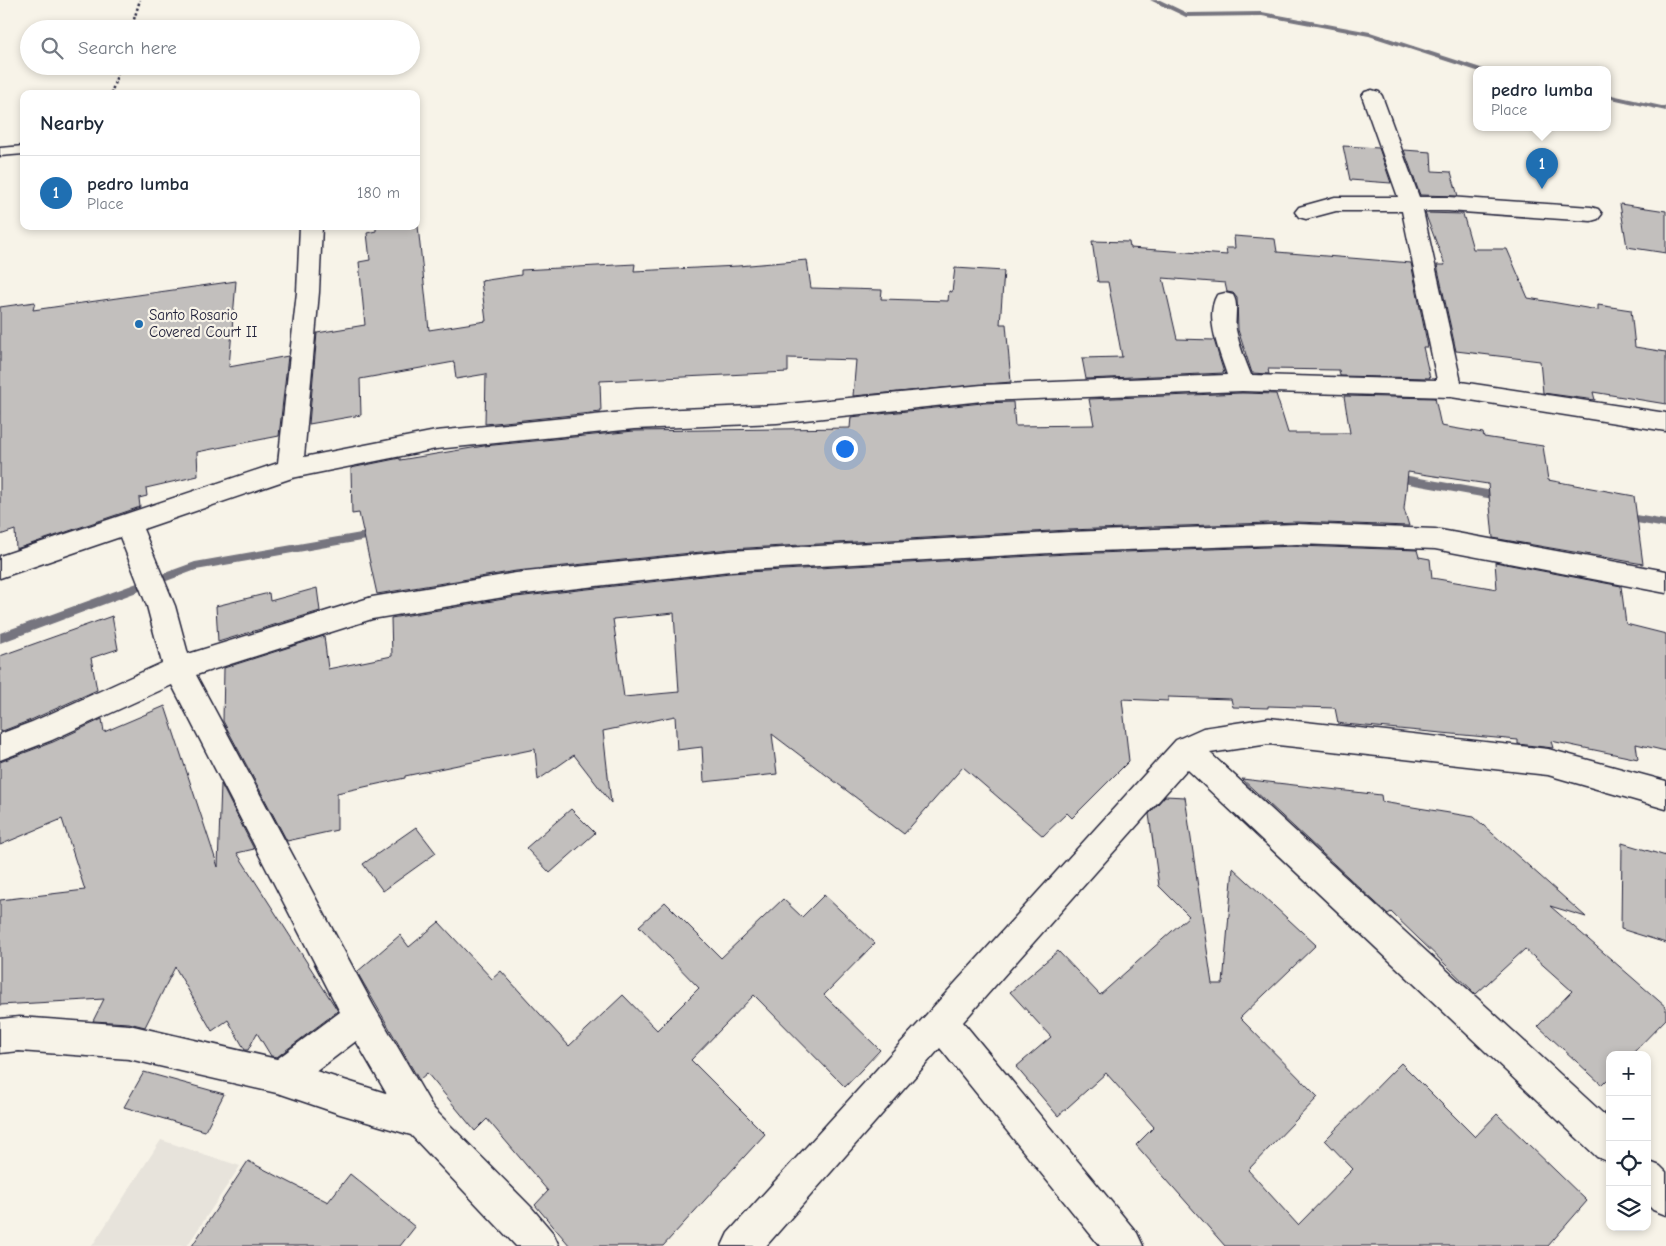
<!DOCTYPE html>
<html lang="en">
<head>
<meta charset="utf-8">
<style>
	body { margin:0; font-family:"Comic Neue",sans-serif; background:#f2f2f3; color:#1f2937 }
	.controls { position:absolute; right:15px; bottom:15px; display:grid; overflow:hidden; border-radius:10px; box-shadow:0 2px 8px #0003 }
	.controls button { width:45px; height:45px; display:grid; place-items:center; padding:0; border:0; border-bottom:1px solid #e0e1e3; background:#fff; color:#1f2937; font:25px sans-serif }
	.you { position:absolute; left:844px; top:448px; width:18px; height:18px; margin:-12px; border:4px solid #fff; border-radius:50%; background:#1a73e8; box-shadow:0 0 0 8px #1a73e833 }
	.badge { display:grid; place-items:center; width:32px; height:32px; border-radius:50%; background:#1f6fb2; color:#fff; font-size:16px; font-weight:700 }
	.pin { position:absolute; translate:-50% -41px; filter:drop-shadow(0 1px 2px #0008) }
	.pin::after { content:''; position:absolute; top:26px; width:18px; height:15px; background:inherit; clip-path:polygon(0 0,100% 0,50% 100%) }
	.popup { position:absolute; left:1473px; top:66px; width:138px; height:65px; box-sizing:border-box; display:grid; place-content:center; border-radius:10px; background:#fff; filter:drop-shadow(0 1px 4px #0005); font-size:16px; white-space:nowrap; color:#747a83 }
	.popup b { font-size:19px; color:#1f2937 }
	.popup::after { content:''; position:absolute; left:50%; top:100%; margin-left:-10px; border:10px solid transparent; border-top-color:#fff }
	.list { margin:0; padding:0; list-style:none }
	h2 { display:flex; justify-content:space-between; align-items:center; height:65px; margin:0; padding:0 20px; font-size:21px }
	h2 small { font-size:16px; font-weight:400; color:#747a83 }
	.list li { display:grid; grid-template-columns:32px 1fr auto; gap:15px; align-items:center; box-sizing:border-box; height:75px; padding:0 20px; border-top:1px solid #e0e1e3 }
	.list b { display:block; font-size:19px; white-space:nowrap }
	.list p { margin:0; font-size:16px; white-space:nowrap; color:#747a83 }
	.list em { font-size:16px; font-style:normal; color:#747a83 }
	.icon { flex:none; width:28px; height:28px; fill:none; stroke:currentColor; stroke-width:2; stroke-linecap:round; stroke-linejoin:round }
	.map { position:relative; flex:none; width:1666px; height:1246px; overflow:hidden }
	.search { position:absolute; background:#fff; box-shadow:0 2px 8px #0003; left:20px; top:20px; width:400px; height:55px; display:flex; align-items:center; gap:12px; box-sizing:border-box; padding:0 18px; border-radius:28px; color:#747a83; font-size:19px }
	.panel { position:absolute; background:#fff; box-shadow:0 2px 8px #0003; left:20px; top:90px; width:400px; height:140px; border-radius:10px }
	.map>svg:first-child { display:block }
</style>
</head>
<body>
<div class="map">
<svg width="1666" height="1246" viewBox="0 0 1666 1246">
	<rect width="100%" height="100%" fill="#f7f3e8"/>
	<filter id="ink" filterUnits="userSpaceOnUse"><feTurbulence type="fractalNoise" baseFrequency=".02" numOctaves="2"/><feDisplacementMap in="SourceGraphic" scale="10" xChannelSelector="R" yChannelSelector="G"/><feConvolveMatrix kernelMatrix="1 2 1 2 8 2 1 2 1" color-interpolation-filters="sRGB"/></filter>
	<g filter="url(#ink)">
		<path fill="#e7e3db" d="M161,1140L240,1166L187,1246H92Z"/>
		<g fill="none" stroke-linecap="round" stroke-linejoin="round">
			<g fill="#76747f" fill-rule="evenodd">
				<path d="M1150,0H1160L1187,13L1262,12L1370,32L1487,70L1477,71L1369,36L1262,16L1186,17Z"/>
				<path d="M1607,94L1666,107V111L1607,98Z"/>
				<path d="M1392,473L1504,493L1509,497L1504,501L1392,481L1387,477Z"/>
				<path d="M1623,513L1666,520V528L1619,520L1618,517Z"/>
				<path d="M378,530L383,534L378,538L196,570L0,643V633L195,562Z"/>
			</g>
		</g>
		<g fill="#c2bfbd" stroke="#22223b" fill-rule="evenodd">
			<path d="M1343,146L1379,148L1391,183L1350,180Z"/>
			<path d="M1404,150L1431,152L1432,171L1451,172L1458,196L1420,195Z"/>
			<path d="M1620,204L1666,211V253L1627,247Z"/>
			<path d="M1425,213L1463,214L1473,249H1507L1528,298L1598,310V305L1631,310L1635,347L1666,352V404L1593,392L1595,400L1543,393L1540,361L1456,351L1437,265H1445Z"/>
			<path d="M376,226H418L429,330L486,321L481,281L521,275V270L635,264L634,271L738,266L807,260L811,288L882,290L881,299L948,301L949,291L952,292L955,268L1004,271L1000,324H1006L1011,382L853,396L856,360L788,358V372L600,381L601,412L485,424L486,374L456,379L454,362L360,379L361,415L309,424L317,333L365,325L359,262L370,260L367,233L376,231Z"/>
			<path d="M1234,236L1275,239L1277,252L1411,263L1428,347H1423L1430,378L1340,376L1339,370L1268,369L1269,374L1252,373L1238,330L1237,298L1233,293L1227,292L1225,283L1163,278L1177,339L1214,340L1224,373L1086,379L1082,358L1122,357L1108,282H1098L1092,241L1129,242L1130,248L1227,255L1226,248H1235Z"/>
			<path d="M236,281L229,367L288,356L279,436L197,452L198,476L146,488L147,496L139,498L140,507L16,549L15,530L0,535V307L35,302L33,310Z"/>
			<path d="M1242,393L1276,394L1288,433H1350L1344,396L1435,398L1441,426L1483,433L1484,437L1543,446L1548,480L1634,496L1643,564L1493,538L1488,484L1408,472L1404,509L1409,526L1297,522L1068,530L730,549L516,571L377,594L359,513L352,514L351,468L400,458V460L484,446L634,431L850,428L851,417L982,403L1013,402L1015,426L1094,425L1089,399Z"/>
			<path d="M1297,546L1417,550L1419,557L1430,559L1432,578L1497,589L1495,562L1621,586L1626,624L1666,634V751L1636,744L1638,759L1551,741L1553,748L1518,744V740L1344,724L1338,723L1335,708L1268,706V708L1233,707L1231,699L1168,697V701L1122,699L1129,761L1072,818L1067,813L1043,836L963,767L904,834L772,734L777,774L704,782L702,747L677,750L675,716L603,731L611,803L574,755L538,780L535,749L405,776V778L337,793V830L287,841L223,721L224,668L324,636L328,669L392,656L391,618L516,597L730,573L1068,554ZM674,613L679,692L624,697L613,619Z"/>
			<path d="M317,588L320,611L218,642L216,606L269,593L270,601Z"/>
			<path d="M112,616L118,649L91,658L97,690L31,720L0,732V656Z"/>
			<path d="M165,706L218,867L221,784L254,849L237,853L338,1011L277,1057L271,1056L257,1033L248,1050H245L228,1020L212,1031L175,967L145,1027L129,1023L93,1021L104,999L0,1005V900L85,890L62,819L0,845V762L53,742L102,719L104,732Z"/>
			<path d="M1242,779L1381,795L1382,802L1474,817L1586,917L1550,906L1666,1007V1019L1631,1055H1610V1077L1602,1085L1538,1026L1572,991L1525,949L1476,994L1391,912L1388,914Z"/>
			<path d="M1165,796L1185,797L1212,984H1223L1233,868L1316,945L1240,1018L1318,1097L1248,1170L1298,1225L1353,1169L1325,1140L1401,1063L1475,1137L1497,1114L1587,1201L1548,1246H1225L1136,1145L1154,1127L1106,1073L1058,1116L1016,1067L1051,1037L1010,992L1058,951L1100,995L1189,916L1159,886L1149,814Z"/>
			<path d="M571,809L595,833L550,873L526,848Z"/>
			<path d="M416,827L436,853L383,891L363,864Z"/>
			<path d="M1622,843L1666,856V943L1621,929Z"/>
			<path d="M824,895L875,943L824,995L880,1050L845,1087L754,995L691,1060L765,1134L663,1246H570L535,1205L548,1191L487,1119L475,1131L427,1073L419,1080L357,972L400,935L409,947L439,922L492,979L501,971L569,1046L623,995L657,1030L699,988L639,926L665,902L721,958L783,899L802,917Z"/>
			<path d="M144,1072L224,1094L205,1131L124,1107Z"/>
			<path d="M248,1161L328,1202L350,1174L415,1227L400,1246H192Z"/>
		</g>
		<g fill="none" stroke-linecap="round" stroke-linejoin="round">
			<defs>
				<path id="service" d="M24,146V154L0,156V148Z"/>
				<g id="minor">
					<path d="M1372,90L1379,92L1382,96L1419,197H1448L1591,207L1598,209L1602,214L1598,219L1591,221L1448,211H1423L1461,382L1666,413V431L1451,397L1242,391L982,401L777,423L634,429L436,449L292,478L143,529L175,606L188,654L372,597L516,573L730,551L1068,532L1297,524L1435,529L1666,571V593L1435,549L1297,544L1068,552L730,571L516,595L372,619L196,675L373,1005L433,1108L439,1120L433,1132L421,1138L409,1132L356,1041L293,1089L281,1094L269,1089L264,1077L269,1065L340,1012L172,685L52,740L0,760V734L32,722L162,663L147,606L120,537L0,578V556L278,463L297,292L300,226H322L319,292L304,457L436,431L634,411L777,405L982,385L1227,375C1220,353 1204,317 1217,295L1225,293L1233,295C1239,305 1234,318 1236,330C1239,345 1245,360 1251,375L1437,380L1402,211H1336L1306,219L1299,217L1295,212L1299,207L1335,197H1398L1362,96L1365,92Z"/>
					<path d="M1269,718L1548,749L1666,781V809L1548,775L1269,744L1210,753L1610,1120V1162L1597,1157L1187,769L963,1022L1137,1233L1143,1246H1100L940,1048L766,1246H722L728,1233L1176,740L1203,728Z"/>
					<path d="M1647,1161L1660,1166L1666,1172V1215L1653,1210L1647,1204Z"/>
				</g>
				<path id="tertiary" d="M19,1017L129,1025L281,1060L433,1108L531,1207L553,1233L559,1246H516L411,1135L340,1114L281,1094L129,1059L19,1051L0,1053V1019Z"/>
			</defs>
			<use href="#service" stroke="#22223b" stroke-width="3"/>
			<use href="#minor" stroke="#22223b" stroke-width="3"/>
			<use href="#tertiary" stroke="#22223b" stroke-width="3"/>
			<g stroke="#22223b" stroke-width="2.5" stroke-dasharray="2.5 2.5" stroke-linecap="butt">
				<path d="M131,29L140,0"/>
				<path d="M111,94L120,66"/>
			</g>
			<use href="#service" fill="#f7f3e8" fill-rule="evenodd"/>
			<use href="#minor" fill="#f7f3e8" fill-rule="evenodd"/>
			<use href="#tertiary" fill="#f7f3e8" fill-rule="evenodd"/>
		</g>
	</g>
	<circle fill="#1f6fb2" stroke="#f7f3e8" stroke-width="2" cx="139" cy="324" r="5"/>
	<g text-anchor="middle" stroke-width="4.5" stroke-linejoin="round" paint-order="stroke">
		<g font-size="15" fill="#22223b" stroke="#f7f3e8" text-anchor="start">
			<text x="149" y="320">Santo Rosario<tspan x="149" dy="17">Covered Court II</tspan></text>
		</g>
	</g>
</svg>
<div class="controls">
<button>+</button>
<button>−</button>
<button><svg class="icon" aria-label="locate" viewBox="0 0 24 24"><circle cx="12" cy="12" r="6"/><path d="M12 2v4M12 18v4M2 12h4M18 12h4"/></svg></button>
<button><svg class="icon" aria-label="layers" viewBox="0 0 24 24"><path d="M12 4l9 5-9 5-9-5zM3 14l9 5 9-5"/></svg></button>
</div>
<div class="you"></div>
<div class="pin badge" style="left:1542px;top:189px">1</div>
<div class="popup"><b>pedro lumba</b>Place</div>
<div class="search"><svg class="icon" aria-label="search" viewBox="0 0 24 24"><circle cx="10" cy="10" r="6"/><path d="M15 15l6 6"/></svg>Search here</div>
<section class="panel">
<h2>Nearby<small></small></h2>
<ul class="list">
<li><span class="badge">1</span><div><b>pedro lumba</b><p>Place</p></div><em>180 m</em></li>
</ul>
</section>
</div>
</body>
</html>
